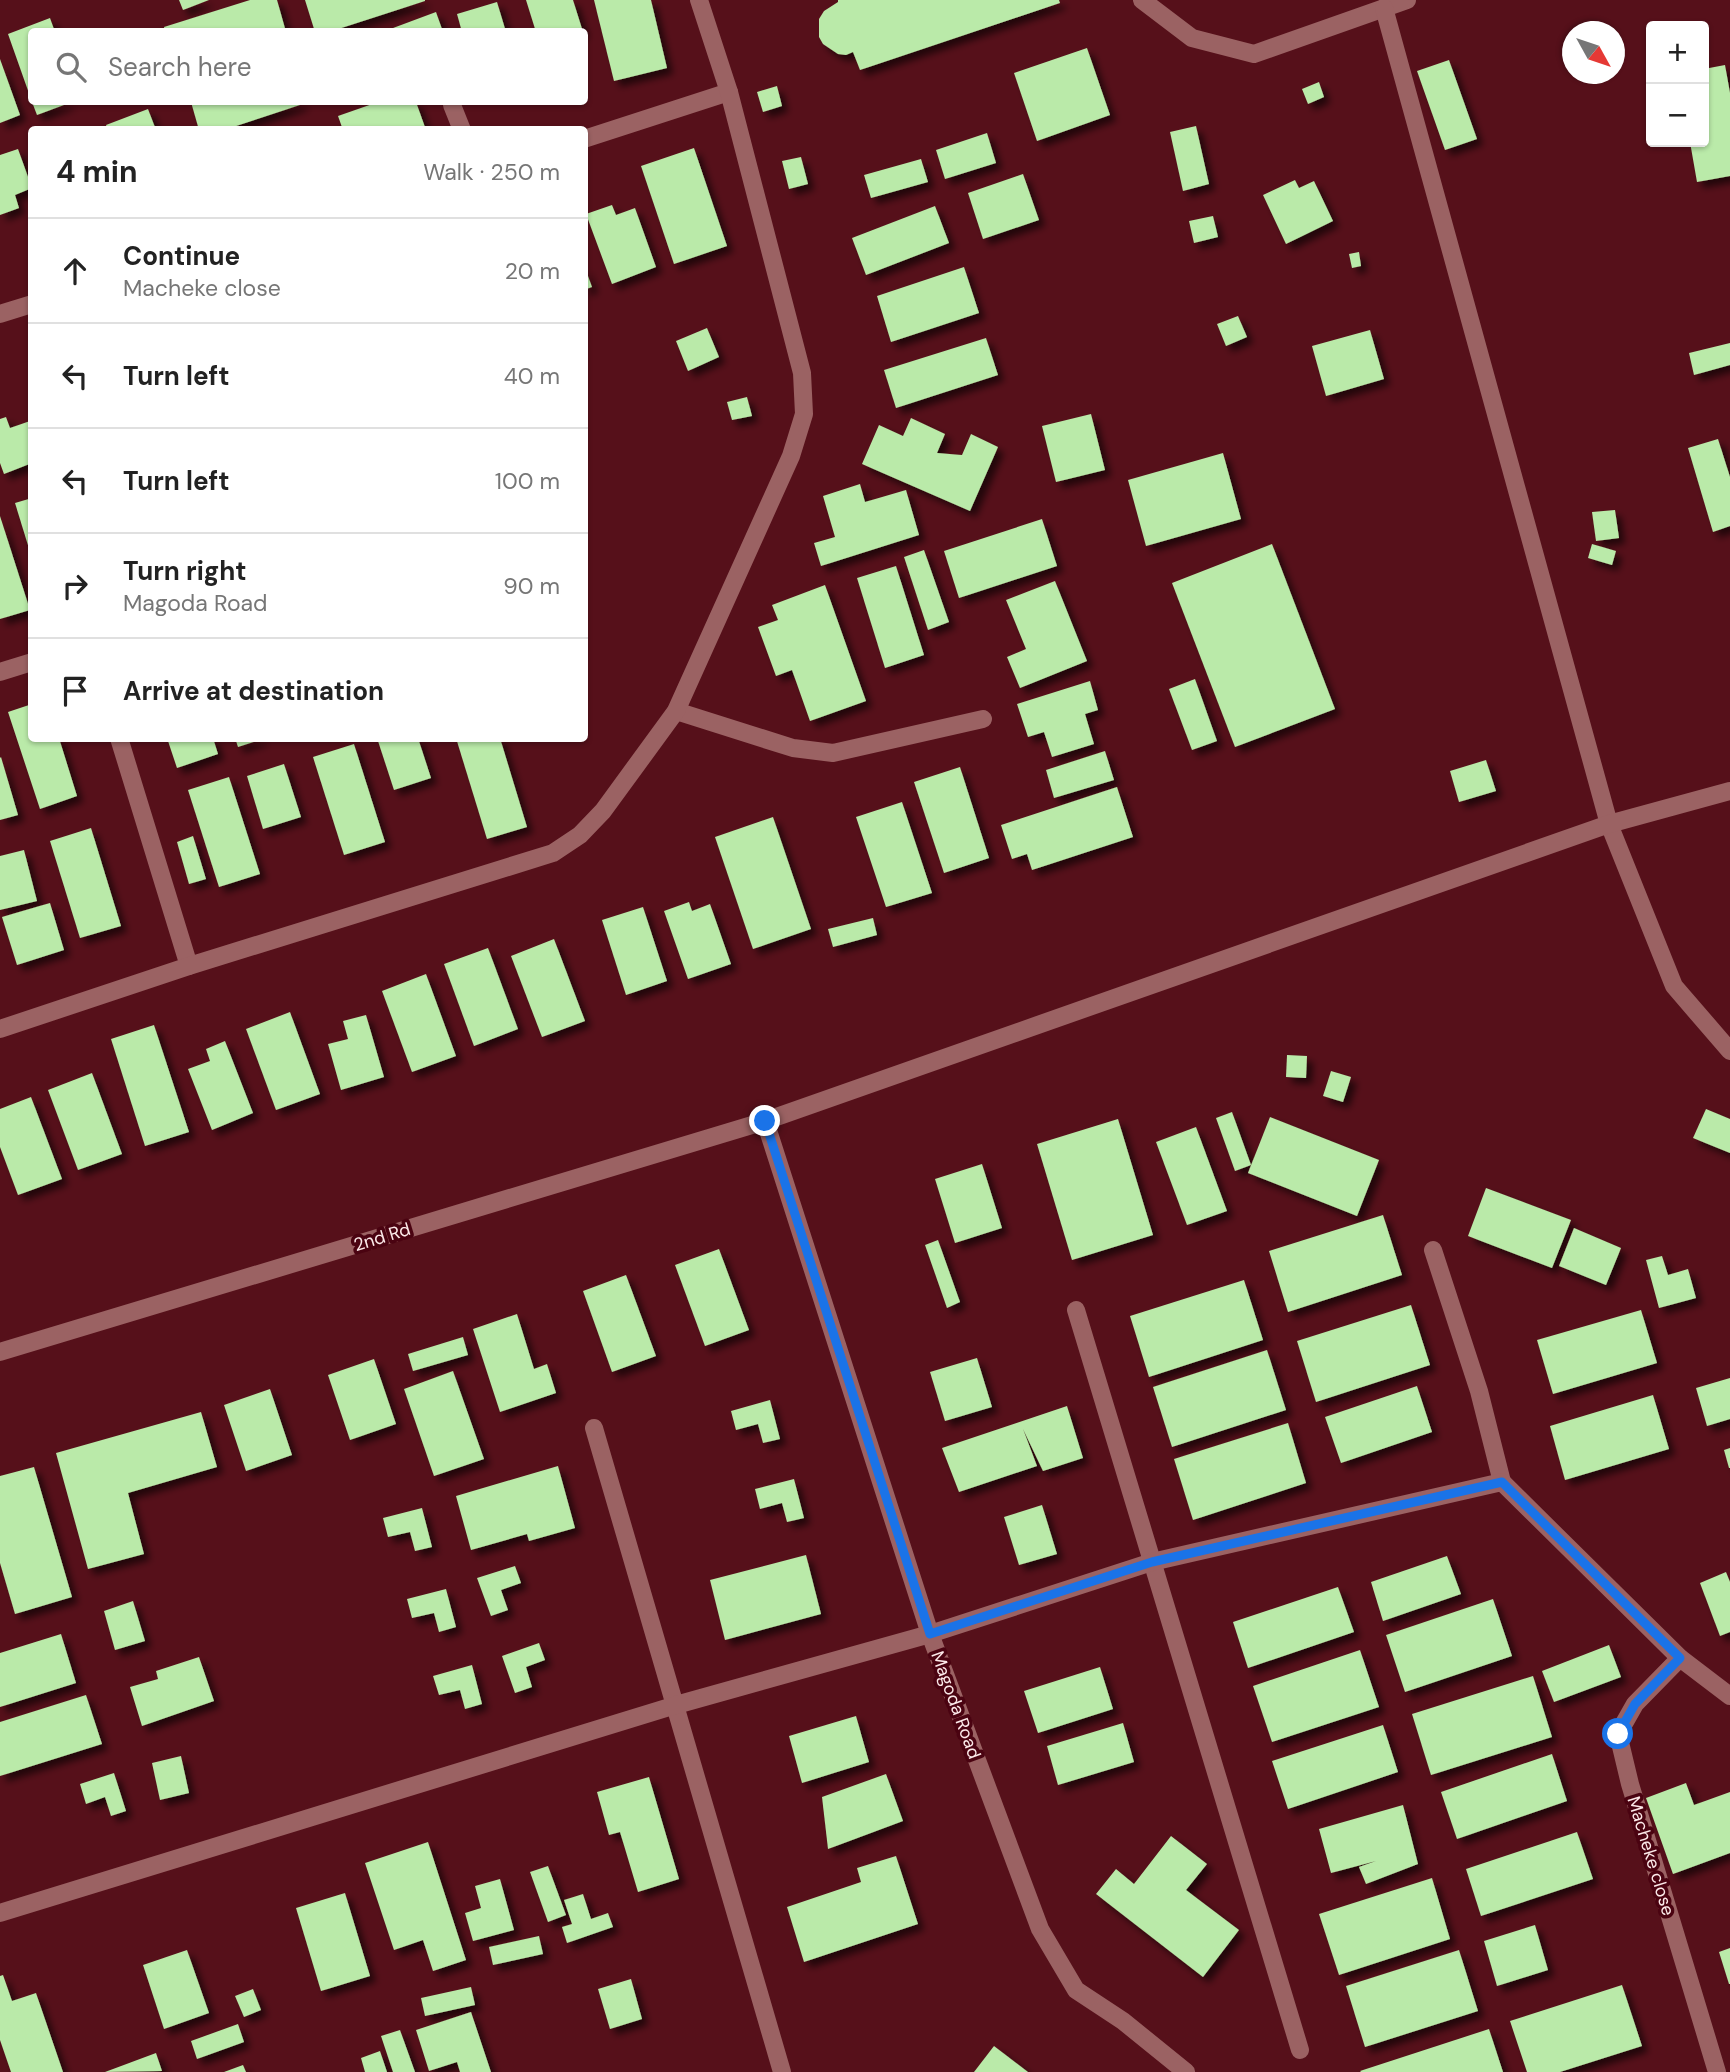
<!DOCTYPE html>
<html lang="en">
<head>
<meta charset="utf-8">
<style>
	body { margin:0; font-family:"DM Sans",sans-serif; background:#f6f6f6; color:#222 }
	.controls { position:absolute; right:21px; top:21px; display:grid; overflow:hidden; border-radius:7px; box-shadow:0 2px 5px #0004 }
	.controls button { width:63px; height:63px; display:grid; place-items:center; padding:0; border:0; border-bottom:2px solid #e0e0e0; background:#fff; color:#222; font:35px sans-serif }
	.compass { position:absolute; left:1562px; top:21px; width:63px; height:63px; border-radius:50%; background:#fff; box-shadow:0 2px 5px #0004; rotate:130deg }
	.stop { position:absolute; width:21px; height:21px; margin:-16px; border:5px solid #1a73e8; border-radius:50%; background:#fff }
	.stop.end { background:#1a73e8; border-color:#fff; box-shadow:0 2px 7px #0008 }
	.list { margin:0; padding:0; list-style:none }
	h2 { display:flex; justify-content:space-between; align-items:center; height:91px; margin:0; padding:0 28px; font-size:30px }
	h2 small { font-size:23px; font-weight:400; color:#767676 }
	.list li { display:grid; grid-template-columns:46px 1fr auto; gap:21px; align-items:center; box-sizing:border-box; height:105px; padding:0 28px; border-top:2px solid #e0e0e0 }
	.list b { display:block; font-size:26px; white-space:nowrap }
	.list p { margin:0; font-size:23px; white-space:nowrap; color:#767676 }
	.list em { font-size:23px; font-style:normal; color:#767676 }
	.icon { flex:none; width:38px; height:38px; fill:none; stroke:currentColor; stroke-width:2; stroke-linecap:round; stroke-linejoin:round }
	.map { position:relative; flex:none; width:1730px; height:2072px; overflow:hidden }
	.search { position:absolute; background:#fff; box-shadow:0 2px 5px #0004; left:28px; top:28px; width:560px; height:77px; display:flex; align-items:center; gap:18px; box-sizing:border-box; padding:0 24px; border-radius:7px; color:#767676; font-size:26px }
	.panel { position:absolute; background:#fff; box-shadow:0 2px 5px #0004; left:28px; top:126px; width:560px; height:616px; border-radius:7px }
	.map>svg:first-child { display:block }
</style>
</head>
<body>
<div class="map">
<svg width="1730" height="2072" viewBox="0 0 1730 2072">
	<defs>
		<filter id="shadow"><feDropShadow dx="6" dy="6" stdDeviation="3.5" flood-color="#0009"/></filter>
	</defs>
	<rect width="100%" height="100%" fill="#56101a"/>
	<g fill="#baeaa9" filter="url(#shadow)">
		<path d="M179,0H209L183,10Z"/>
		<path d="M250,0H277L286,32H165L164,27Z"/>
		<path d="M305,0H425V1L329,32H315Z"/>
		<path d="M526,0H573L583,32H536Z"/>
		<path d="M594,0H651L667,68L614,81Z"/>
		<path d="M838,0H1059L1060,3L860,70L853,52L846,55L838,54L823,44L819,37V19L824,11L838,2Z"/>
		<path d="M497,2L506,32H462L457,14Z"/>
		<path d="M436,12L443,32H385V31Z"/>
		<path d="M50,18L55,32H32L31,99L8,34Z"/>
		<path d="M1087,48L1110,115L1037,141L1014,73Z"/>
		<path d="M0,59L20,115L0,123Z"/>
		<path d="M1449,60L1477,139L1445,150L1417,71Z"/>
		<path d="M1725,65L1730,93V176L1697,182L1690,142H1704V69Z"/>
		<path d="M1319,82L1324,97L1308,104L1302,89Z"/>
		<path d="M777,86L782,106L763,112L757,92Z"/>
		<path d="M32,102H72L37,115Z"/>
		<path d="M191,102H302L303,104L224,130H199Z"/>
		<path d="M378,102H416L426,130H343L338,116Z"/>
		<path d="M148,109L156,130H108L106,125Z"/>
		<path d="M1196,126L1209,184L1183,191L1170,132Z"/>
		<path d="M987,133L996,163L945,179L936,150Z"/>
		<path d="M694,148L727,246L674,264L641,166Z"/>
		<path d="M18,149L32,188L15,195L19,208L0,215V155Z"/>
		<path d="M801,157L808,184L789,189L782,161Z"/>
		<path d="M921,159L928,182L871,198L864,175Z"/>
		<path d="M1023,174L1039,220L983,239L968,193Z"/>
		<path d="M1295,180L1299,188L1314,181L1333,221L1286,244L1263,195Z"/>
		<path d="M612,205L616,215L635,208L656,267L612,284L586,214Z"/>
		<path d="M935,206L949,243L866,275L852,238Z"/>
		<path d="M1213,216L1218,237L1194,243L1189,221Z"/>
		<path d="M1359,252L1361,266L1352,268L1349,254Z"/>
		<path d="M584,265L592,287L584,290Z"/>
		<path d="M964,267L979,313L891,342L877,296Z"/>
		<path d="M1238,316L1247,337L1226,346L1217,324Z"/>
		<path d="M707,328L719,357L688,371L676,341Z"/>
		<path d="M1370,330L1384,379L1326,396L1312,346Z"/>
		<path d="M986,338L998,375L896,408L884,370Z"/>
		<path d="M1730,343V365L1694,375L1689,353Z"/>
		<path d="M747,397L752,416L732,420L727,402Z"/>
		<path d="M1091,414L1105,470L1056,482L1042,426Z"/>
		<path d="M6,417L10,428L30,421L32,463L4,474L0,463V419Z"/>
		<path d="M911,418L945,434L937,453L962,455L971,434L998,447L970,511L862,464L879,425L903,436Z"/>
		<path d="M1718,439L1730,477V526L1713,532L1688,448Z"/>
		<path d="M1223,453L1241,519L1146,546L1128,480Z"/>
		<path d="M860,484L865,502L906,490L919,535L821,566L814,543L835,537L823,496Z"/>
		<path d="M32,498V555H31L15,503Z"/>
		<path d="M1615,510L1619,538L1596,541L1592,512Z"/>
		<path d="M0,516L30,610L0,619Z"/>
		<path d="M1042,519L1057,566L959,598L944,551Z"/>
		<path d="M1272,544L1335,709L1235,747L1172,583Z"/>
		<path d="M1592,544L1616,551L1612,565L1588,558Z"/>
		<path d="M924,550L949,622L928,630L904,557Z"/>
		<path d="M896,566L924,655L885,668L857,578Z"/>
		<path d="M1055,581L1087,661L1020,688L1007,657L1026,649L1006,600Z"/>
		<path d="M825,585L866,701L810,721L792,670L776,676L758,627L778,620L772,605Z"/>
		<path d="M1195,679L1217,741L1192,750L1169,689Z"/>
		<path d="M1090,681L1098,710L1085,714L1094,744L1052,757L1044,732L1028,737L1017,704Z"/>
		<path d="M32,704V738H59L77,796L40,809L8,712Z"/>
		<path d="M167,738H213L218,754L177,768Z"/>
		<path d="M235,738H263V739L238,747Z"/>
		<path d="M377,738H418L431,778L394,790Z"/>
		<path d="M456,738H500L527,827L487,839Z"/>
		<path d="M354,744L385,842L344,855L313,757Z"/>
		<path d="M1105,751L1114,780L1054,798L1046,770Z"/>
		<path d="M1,757L18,815L0,820V758Z"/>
		<path d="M1486,760L1496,791L1459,802L1450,771Z"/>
		<path d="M284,764L301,817L263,829L247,776Z"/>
		<path d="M960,767L989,858L944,873L914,782Z"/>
		<path d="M229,777L260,874L219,887L188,790Z"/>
		<path d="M1117,787L1133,837L1032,870L1027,854L1012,859L1001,825Z"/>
		<path d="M902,802L932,893L886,907L856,817Z"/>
		<path d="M773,817L811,929L753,949L715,837Z"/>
		<path d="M91,828L121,926L80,938L50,841Z"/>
		<path d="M193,836L206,879L189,884L177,842Z"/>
		<path d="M24,850L37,901L0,910V856Z"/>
		<path d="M689,902L692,911L710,904L731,964L688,979L664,911Z"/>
		<path d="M50,903L64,950L17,965L2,917Z"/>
		<path d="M643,907L667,981L626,995L602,920Z"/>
		<path d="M873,918L877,935L833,947L828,929Z"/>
		<path d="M554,939L585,1021L542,1037L511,956Z"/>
		<path d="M488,948L518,1029L474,1046L444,964Z"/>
		<path d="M426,974L456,1056L412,1072L382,991Z"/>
		<path d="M290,1012L320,1094L276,1110L246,1029Z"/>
		<path d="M366,1015L384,1077L341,1090L328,1044L348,1039L343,1021Z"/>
		<path d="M154,1025L189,1132L145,1146L111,1039Z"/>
		<path d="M225,1041L253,1113L212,1130L188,1069L210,1061L206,1049Z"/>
		<path d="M1287,1055L1307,1056L1306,1078L1286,1077Z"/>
		<path d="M1331,1071L1351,1077L1343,1102L1323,1096Z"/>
		<path d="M92,1073L122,1154L78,1170L48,1090Z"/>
		<path d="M31,1097L62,1179L18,1195L0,1147V1109Z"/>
		<path d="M1706,1109L1730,1119V1153L1693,1138Z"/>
		<path d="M1232,1112L1251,1165L1235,1171L1216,1118Z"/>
		<path d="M1270,1117L1379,1160L1357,1216L1248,1173Z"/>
		<path d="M1118,1119L1153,1235L1072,1260L1037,1144Z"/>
		<path d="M1196,1127L1227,1211L1187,1225L1156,1142Z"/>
		<path d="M982,1164L1002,1228L955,1243L935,1179Z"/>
		<path d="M1486,1188L1571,1220L1552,1268L1468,1236Z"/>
		<path d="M1383,1215L1402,1275L1288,1312L1269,1251Z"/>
		<path d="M1574,1228L1621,1248L1606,1285L1559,1266Z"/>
		<path d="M938,1240L960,1302L947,1308L925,1245Z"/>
		<path d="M719,1249L749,1330L705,1346L675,1265Z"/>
		<path d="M1662,1256L1668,1275L1688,1269L1696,1298L1659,1308L1646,1260Z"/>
		<path d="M626,1275L656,1356L612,1372L583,1291Z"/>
		<path d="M1244,1280L1263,1340L1149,1377L1130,1316Z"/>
		<path d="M1411,1305L1430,1365L1316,1402L1297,1341Z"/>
		<path d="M1641,1310L1657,1363L1553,1394L1537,1340Z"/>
		<path d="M517,1314L534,1369L547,1364L556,1393L500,1412L473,1329Z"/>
		<path d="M463,1337L468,1355L413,1371L408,1354Z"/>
		<path d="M1267,1350L1286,1410L1172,1447L1153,1387Z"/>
		<path d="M977,1358L992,1407L945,1421L930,1372Z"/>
		<path d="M374,1359L396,1424L350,1440L328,1375Z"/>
		<path d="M453,1371L484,1459L434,1476L404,1389Z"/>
		<path d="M1730,1378V1419L1707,1426L1696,1388Z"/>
		<path d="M1417,1386L1432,1432L1341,1463L1325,1417Z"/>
		<path d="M270,1389L292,1455L246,1471L224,1405Z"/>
		<path d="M1653,1395L1669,1449L1565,1480L1550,1426Z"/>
		<path d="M770,1400L780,1439L763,1443L758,1424L736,1430L731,1411Z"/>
		<path d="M1067,1406L1083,1458L1043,1471L1023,1429L1037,1466L959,1492L942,1448Z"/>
		<path d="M201,1412L217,1467L128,1493L144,1554L88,1569L56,1453Z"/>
		<path d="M1288,1423L1306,1483L1193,1520L1174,1459Z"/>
		<path d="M1730,1448V1468H1729L1724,1450Z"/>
		<path d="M558,1466L575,1528L529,1541L527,1534L471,1550L456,1496Z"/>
		<path d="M34,1467L72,1597L15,1614L0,1563V1476Z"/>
		<path d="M794,1479L804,1518L787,1522L782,1503L760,1509L755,1489Z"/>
		<path d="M1042,1505L1057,1554L1019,1565L1004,1517Z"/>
		<path d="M422,1508L432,1547L415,1551L410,1532L388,1537L383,1518Z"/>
		<path d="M806,1555L821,1614L725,1640L710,1580Z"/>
		<path d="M1447,1556L1461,1594L1383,1621L1371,1582Z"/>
		<path d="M515,1566L521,1583L501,1590L508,1610L491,1616L477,1578Z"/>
		<path d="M1726,1572L1730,1582V1632L1720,1636L1700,1583Z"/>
		<path d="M1338,1587L1354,1632L1248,1668L1233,1622Z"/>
		<path d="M446,1589L456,1627L439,1632L434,1613L412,1618L407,1599Z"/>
		<path d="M1493,1599L1512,1656L1405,1692L1386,1635Z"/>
		<path d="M133,1601L145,1641L115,1650L104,1611Z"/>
		<path d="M61,1634L76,1683L0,1707V1653Z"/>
		<path d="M539,1643L545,1660L526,1667L532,1687L515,1693L502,1656Z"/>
		<path d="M1609,1645L1621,1677L1554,1702L1542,1671Z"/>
		<path d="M1360,1650L1379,1707L1272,1742L1253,1686Z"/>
		<path d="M199,1657L214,1701L142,1726L130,1687L158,1679L156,1671Z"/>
		<path d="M472,1665L482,1704L465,1709L460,1690L439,1695L433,1676Z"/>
		<path d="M1100,1667L1113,1709L1038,1733L1024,1691Z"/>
		<path d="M1533,1676L1552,1737L1431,1775L1412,1714Z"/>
		<path d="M86,1695L102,1744L0,1776V1722Z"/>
		<path d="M856,1716L869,1762L802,1783L789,1736Z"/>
		<path d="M1123,1723L1134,1762L1058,1785L1047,1746Z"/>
		<path d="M1383,1725L1398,1772L1288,1809L1272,1761Z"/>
		<path d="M1552,1754L1567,1801L1457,1839L1441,1792Z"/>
		<path d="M181,1756L189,1793L160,1800L152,1763Z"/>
		<path d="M114,1773L126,1811L111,1816L105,1797L86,1804L80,1784Z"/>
		<path d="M886,1774L903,1821L828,1849L822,1797Z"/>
		<path d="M649,1777L679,1879L638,1892L620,1832L609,1835L597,1792Z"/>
		<path d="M1686,1783L1694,1805L1730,1792V1853L1673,1874L1646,1798Z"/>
		<path d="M1403,1805L1418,1864L1366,1884L1359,1867L1376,1861L1331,1873L1319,1829Z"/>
		<path d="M1577,1832L1593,1879L1481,1916L1466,1869Z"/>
		<path d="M1171,1836L1207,1864L1186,1890L1239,1930L1203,1977L1096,1894L1116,1869L1134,1884Z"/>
		<path d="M428,1842L466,1960L433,1971L423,1940L394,1950L365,1863Z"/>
		<path d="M896,1856L918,1924L804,1962L787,1907L861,1882L857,1868Z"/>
		<path d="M548,1866L566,1915L548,1922L530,1872Z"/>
		<path d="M1432,1878L1450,1939L1339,1975L1319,1914Z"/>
		<path d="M500,1879L514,1930L473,1941L465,1913L481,1908L475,1886Z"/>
		<path d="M345,1893L370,1976L321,1991L296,1908Z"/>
		<path d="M583,1894L591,1919L608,1913L613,1927L567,1943L562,1927L572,1924L564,1900Z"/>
		<path d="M1535,1925L1548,1970L1497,1986L1484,1941Z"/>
		<path d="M539,1936L543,1954L493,1965L489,1947Z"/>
		<path d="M1730,1948V1984H1729L1719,1952Z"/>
		<path d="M187,1950L209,2013L164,2029L143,1965Z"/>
		<path d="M1459,1950L1478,2011L1365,2047L1346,1986Z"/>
		<path d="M3,1975L12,2001L36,1993L63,2072H11L0,2040V1976Z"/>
		<path d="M631,1979L642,2019L610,2029L598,1989Z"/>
		<path d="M1622,1985L1642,2046L1560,2072H1527L1510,2021Z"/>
		<path d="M471,1987L475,2005L425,2016L421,1998Z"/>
		<path d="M253,1989L261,2010L244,2017L235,1996Z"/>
		<path d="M471,2012L491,2072H460L457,2062L429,2071L416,2030Z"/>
		<path d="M238,2024L244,2042L197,2059L191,2041Z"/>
		<path d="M1489,2029L1503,2072H1361L1360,2071Z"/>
		<path d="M400,2030L415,2072H393L381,2036Z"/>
		<path d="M994,2046L1028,2072H974Z"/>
		<path d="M380,2051L387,2072H365L361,2058Z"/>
		<path d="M156,2053L162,2071L105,2072Z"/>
		<path d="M243,2065L246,2072H224Z"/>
	</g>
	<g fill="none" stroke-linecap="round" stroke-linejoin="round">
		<g stroke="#9b6263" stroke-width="18">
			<path d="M1142,0L1192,38L1254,54L1407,0"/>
			<path d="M1384,8L1609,824L1674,986L1730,1051"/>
			<path d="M452,105L462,130"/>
			<path d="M584,139L729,92"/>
			<path d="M0,314L32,304"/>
			<path d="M0,672L32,662"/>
			<path d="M676,711L793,748L833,753L983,719"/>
			<path d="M119,738L189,966"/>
			<path d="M0,1029L189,966L553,853L580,835L603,811L676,711L791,456L804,414L802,373L729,92L699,0"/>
			<path d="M765,1121L1609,824L1730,791"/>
			<path d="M1433,1250L1479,1391L1502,1482"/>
			<path d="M1076,1310L1300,2050"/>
			<path d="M594,1428L782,2072"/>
			<path d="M1680,1658L1635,1704L1618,1734L1630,1784L1717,2072"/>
			<path d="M0,1913L676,1705L930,1634L1152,1562L1502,1482L1680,1658L1730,1696"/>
		</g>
		<path stroke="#9b6263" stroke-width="18" d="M0,1352L765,1121L930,1634L1040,1929L1076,1990L1123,2021L1186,2072"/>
	</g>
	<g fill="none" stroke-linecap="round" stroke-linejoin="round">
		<path stroke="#1a73e8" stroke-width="9" d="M765,1121L930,1634L1152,1562L1502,1482L1680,1658L1635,1704L1618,1734"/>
	</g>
	<g text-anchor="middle" stroke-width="7" stroke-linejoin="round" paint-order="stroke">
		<g font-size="18" fill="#fce9e9" stroke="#4a0311">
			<text transform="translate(382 1237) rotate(-17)" y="6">2nd Rd</text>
			<text transform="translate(956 1705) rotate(70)" y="6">Magoda Road</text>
			<text transform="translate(1651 1856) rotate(73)" y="6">Macheke close</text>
		</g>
	</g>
</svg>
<div class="controls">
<button>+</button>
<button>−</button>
</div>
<svg class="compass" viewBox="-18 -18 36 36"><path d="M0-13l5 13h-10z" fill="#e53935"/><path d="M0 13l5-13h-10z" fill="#767676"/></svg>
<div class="stop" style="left:1618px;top:1734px"></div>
<div class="stop end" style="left:765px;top:1121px"></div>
<div class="search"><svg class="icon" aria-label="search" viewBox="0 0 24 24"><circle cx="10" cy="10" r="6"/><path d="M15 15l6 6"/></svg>Search here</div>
<section class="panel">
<h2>4 min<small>Walk · 250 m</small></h2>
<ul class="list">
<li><svg class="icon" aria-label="ahead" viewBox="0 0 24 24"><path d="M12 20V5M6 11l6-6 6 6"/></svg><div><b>Continue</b><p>Macheke close</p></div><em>20 m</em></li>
<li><svg class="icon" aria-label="left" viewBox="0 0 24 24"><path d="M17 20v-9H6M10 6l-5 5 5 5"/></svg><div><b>Turn left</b></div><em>40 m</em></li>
<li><svg class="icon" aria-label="left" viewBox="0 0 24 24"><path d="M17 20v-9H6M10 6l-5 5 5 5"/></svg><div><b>Turn left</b></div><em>100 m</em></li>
<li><svg class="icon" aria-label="right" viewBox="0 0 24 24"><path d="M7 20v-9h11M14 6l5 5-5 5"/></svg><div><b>Turn right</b><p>Magoda Road</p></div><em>90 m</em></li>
<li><svg class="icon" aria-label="arrive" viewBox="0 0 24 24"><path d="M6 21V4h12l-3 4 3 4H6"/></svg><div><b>Arrive at destination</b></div></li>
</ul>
</section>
</div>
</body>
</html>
